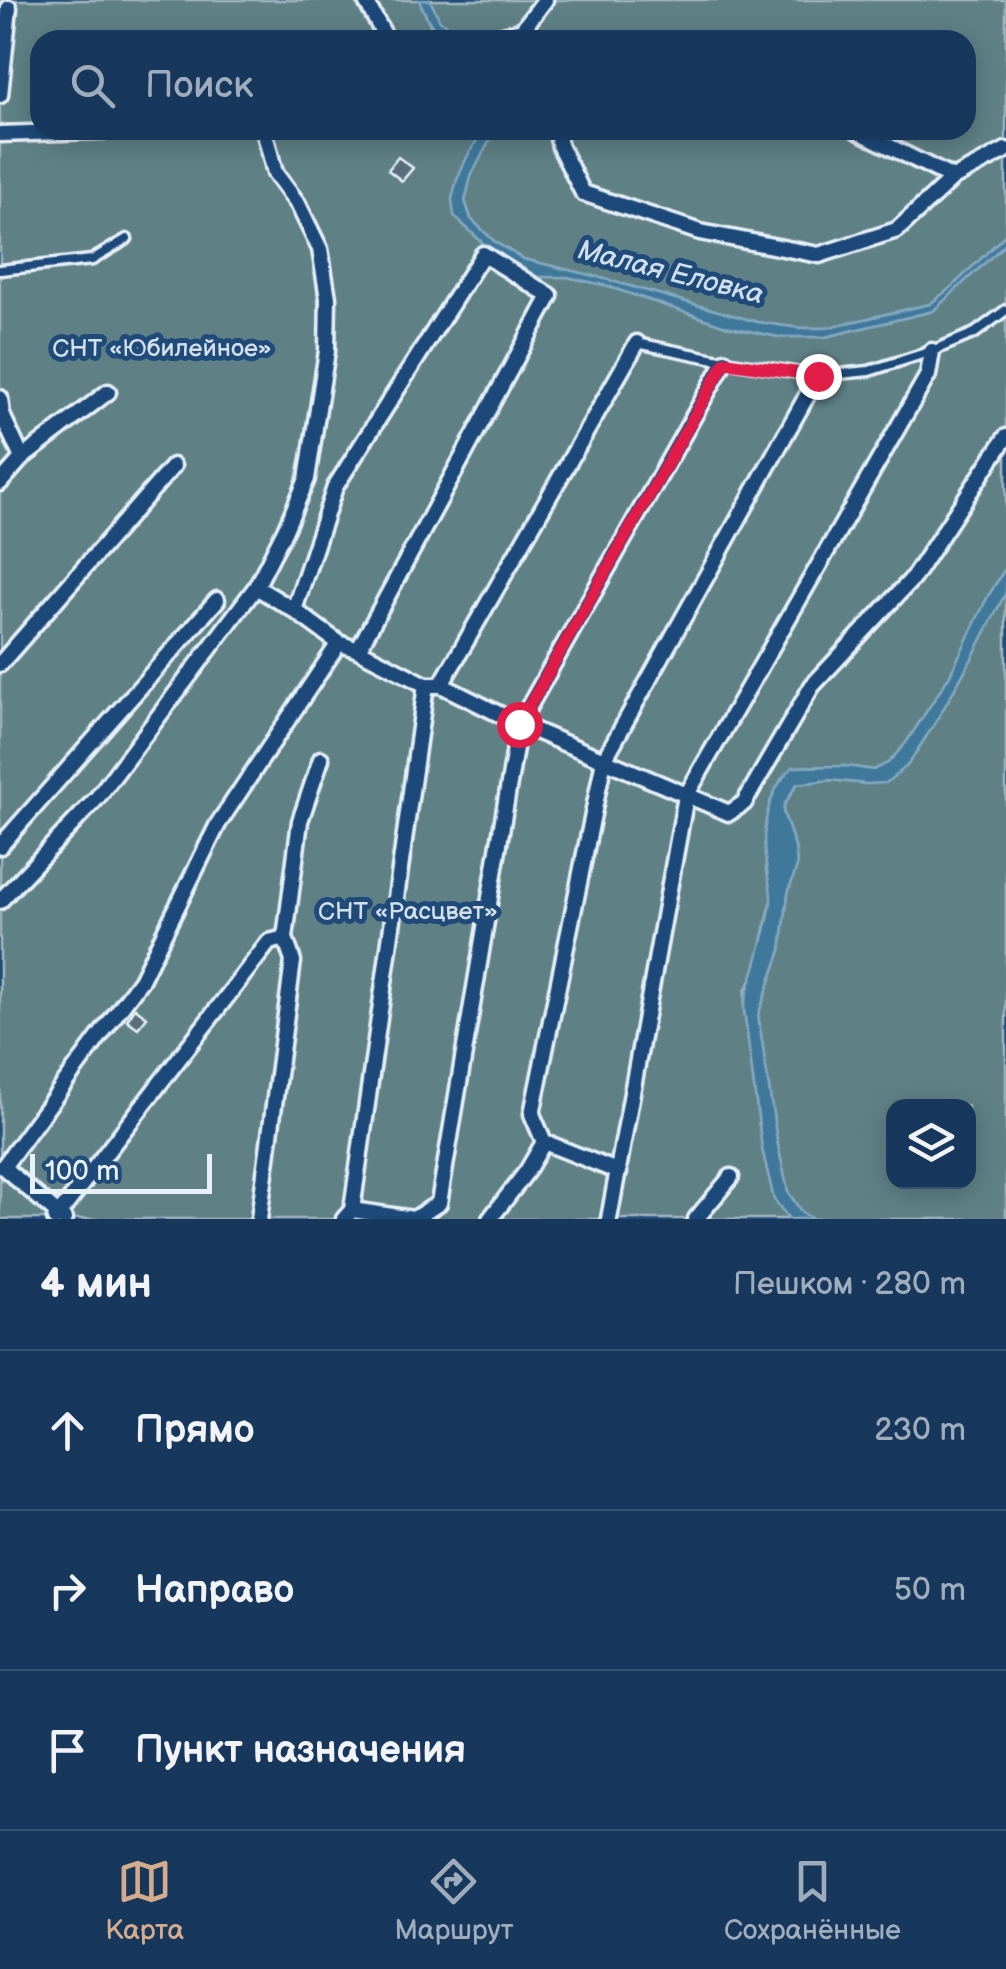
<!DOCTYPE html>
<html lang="ru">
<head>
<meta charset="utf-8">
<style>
	body { margin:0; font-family:"Balsamiq Sans",sans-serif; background:#244365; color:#f1f3f6 }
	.controls { position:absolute; right:30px; bottom:30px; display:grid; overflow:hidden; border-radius:20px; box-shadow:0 5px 25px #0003 }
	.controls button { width:90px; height:90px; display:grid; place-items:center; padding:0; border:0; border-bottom:2px solid #365272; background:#17385c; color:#f1f3f6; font:50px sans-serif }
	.scale { position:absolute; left:30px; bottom:25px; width:182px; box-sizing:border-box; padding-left:10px; border:5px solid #e8f1f8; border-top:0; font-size:28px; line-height:35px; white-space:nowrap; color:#e8f1f8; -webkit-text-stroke:8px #1f4a7a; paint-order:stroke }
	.stop { position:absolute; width:30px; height:30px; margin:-22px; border:8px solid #e11d48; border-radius:50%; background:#fff }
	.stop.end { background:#e11d48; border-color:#fff; box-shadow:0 2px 10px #0008 }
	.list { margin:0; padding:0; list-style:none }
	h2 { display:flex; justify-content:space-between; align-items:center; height:130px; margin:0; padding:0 40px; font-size:42px }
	h2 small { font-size:32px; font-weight:400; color:#9eacbb }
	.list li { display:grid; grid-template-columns:65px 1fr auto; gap:30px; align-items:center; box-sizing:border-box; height:160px; padding:0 40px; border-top:2px solid #365272 }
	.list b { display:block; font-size:38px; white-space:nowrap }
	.list em { font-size:32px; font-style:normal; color:#9eacbb }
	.icon { flex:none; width:55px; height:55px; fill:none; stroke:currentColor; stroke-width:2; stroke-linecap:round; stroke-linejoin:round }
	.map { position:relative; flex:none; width:1006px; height:1219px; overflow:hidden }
	.search { position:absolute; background:#17385c; box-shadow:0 5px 25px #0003; left:30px; right:30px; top:30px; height:110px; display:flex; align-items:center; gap:25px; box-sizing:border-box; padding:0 35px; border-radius:30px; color:#9eacbb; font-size:38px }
	.sheet { height:610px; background:#17385c }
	nav { display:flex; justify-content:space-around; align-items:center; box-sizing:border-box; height:140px; border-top:2px solid #365272; background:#17385c; font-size:28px; color:#9eacbb }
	nav a { display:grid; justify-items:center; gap:5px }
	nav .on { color:#d6ab8b }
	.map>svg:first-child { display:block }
</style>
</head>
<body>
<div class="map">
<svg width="1006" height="1219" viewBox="0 0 1006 1219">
	<rect width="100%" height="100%" fill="#1f4a7a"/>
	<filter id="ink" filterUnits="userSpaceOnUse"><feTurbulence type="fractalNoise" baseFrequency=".01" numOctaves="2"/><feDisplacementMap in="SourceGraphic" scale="20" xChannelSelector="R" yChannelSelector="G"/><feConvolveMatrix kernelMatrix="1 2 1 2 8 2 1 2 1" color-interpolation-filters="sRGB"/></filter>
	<g filter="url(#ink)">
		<g fill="#5e8186" stroke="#a3b9bf" stroke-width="2.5" fill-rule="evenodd">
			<path d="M0,0H419L432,29L451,40H40V130H255L266,162L284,201L302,220L313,248L323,356L293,492L261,568L242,591L124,754L0,892Z"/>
			<path d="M430,0H1006V234L953,286L930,304L826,328H799L757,322L594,276L523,259L495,242L471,219L465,201L471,176L495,130H966V40H471L440,21Z"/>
			<path d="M270,130H483L457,180L452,199L455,217L497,256L537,277H567L604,285L726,326L779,337H825L933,311L1006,243V567L987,598L949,677L906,743L888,763L874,770L846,766L793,767L782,778L770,803L766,869L772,888L771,902L760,951L752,978L745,991L744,1009L762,1148L774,1199L789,1219H0V906L23,889L92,817L266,583L290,543L315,468L329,389L333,298L320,232L276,156Z"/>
			<path d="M1006,592V1219H813L802,1213L788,1192L777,1141L758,1015L781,950L788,893L797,866L795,847L783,812L784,805L797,784L830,780L867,784L907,766L935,723L971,660ZM894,1106H968V1182H894Z"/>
		</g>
		<g fill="#40789b" stroke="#83a8c0" stroke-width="2.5">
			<path d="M419,0H430L440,21L471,40C435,40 433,30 419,0Z"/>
			<path d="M483,130H495L471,176L465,201L471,219L495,242L523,259L594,276L757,322L799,328H826L930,304L953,286L1006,234V243L933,311L825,337H779L726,326L604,285L567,277H537L497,256L454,216L452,199L457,180L467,157Z"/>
			<path d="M1006,567V592L971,660L935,723L907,766L886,783L867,784L830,780L797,784L784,805L783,812L795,847L797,866L788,893L781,950L758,1015L777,1141L788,1192L802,1213L813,1219H789L774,1199L762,1148L744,1009C745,994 750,985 754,971C760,950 766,930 770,909C773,892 769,886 767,870C760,835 765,792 793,767L846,766L873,770L888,763L906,743L949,677L987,598Z"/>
		</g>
		<g fill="#5a6d7c" stroke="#e8f1f8" stroke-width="2.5">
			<path d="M398,157L413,168L402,181L388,170Z"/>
			<path d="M135,1008L147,1017L138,1028L127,1020Z"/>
		</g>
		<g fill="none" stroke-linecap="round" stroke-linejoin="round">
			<defs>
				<g id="lane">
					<path d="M0,270L92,260L127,239"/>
					<path d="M637,343L725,361L818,376L869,371L932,351L975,333L1006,310"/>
				</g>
				<g id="street">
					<path d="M365,0L387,40"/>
					<path d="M485,40L522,30L545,0"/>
					<path d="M0,95L9,8"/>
					<path d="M556,130L560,147L583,193L700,232L819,255L897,230L953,178L1006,150"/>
					<path d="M856,130L953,178"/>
					<path d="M0,134L125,130"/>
					<path d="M0,398L2,415L22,458"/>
					<path d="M0,483L22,458L108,392"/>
					<path d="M256,587L294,610L339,643L358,650L426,685H441L519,724L729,813L744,803L812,686L913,578L1006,437"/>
					<path d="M294,610L335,487L483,254L550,296L358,650"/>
					<path d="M0,664L173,466"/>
					<path d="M441,685L637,343"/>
					<path d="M0,846L217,600"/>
					<path d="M0,901L97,798L256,587L285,530L307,479L327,351L328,298L320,249L298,204L275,173L264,130"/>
					<path d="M619,1172L544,1142L532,1114L604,760L818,376"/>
					<path d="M352,1210L426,685"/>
					<path d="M55,1219L269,942L285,938"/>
					<path d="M64,1219L3,1167L141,980L218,824L339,643"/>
					<path d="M259,1219L293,961L285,938L300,821L321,759"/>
					<path d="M344,1219L352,1210L413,1219"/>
					<path d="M414,1219L439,1203L519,724L725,361"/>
					<path d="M490,1219L527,1171L544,1142"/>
					<path d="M609,1219L686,796L928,375L932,351"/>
					<path d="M696,1219L731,1177"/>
				</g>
			</defs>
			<use href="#lane" stroke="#e8f1f8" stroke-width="15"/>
			<use href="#street" stroke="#e8f1f8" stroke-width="21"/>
			<use href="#lane" stroke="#1f4a7a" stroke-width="8"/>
			<use href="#street" stroke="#1f4a7a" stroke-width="14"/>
		</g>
	</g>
	<g fill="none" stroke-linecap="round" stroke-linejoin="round" filter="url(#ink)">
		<path stroke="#e11d48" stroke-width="12" d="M519,724L725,362L818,376"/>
	</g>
	<g text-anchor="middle" stroke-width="10" stroke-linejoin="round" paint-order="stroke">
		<g font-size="25" fill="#d3e0e7" stroke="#1f4a7a">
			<text x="162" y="356">СНТ «Юбилейное»</text>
			<text x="408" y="919">СНТ «Расцвет»</text>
		</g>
		<g font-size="28" font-style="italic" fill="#cfdfea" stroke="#1f4a7a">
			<text transform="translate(671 271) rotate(14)" y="10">Малая Еловка</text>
		</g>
	</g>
</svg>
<div class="controls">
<button><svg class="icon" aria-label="layers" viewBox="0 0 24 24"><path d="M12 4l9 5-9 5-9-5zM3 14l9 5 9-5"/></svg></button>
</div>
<div class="scale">100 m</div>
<div class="stop" style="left:519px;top:724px"></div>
<div class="stop end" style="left:818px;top:376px"></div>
<div class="search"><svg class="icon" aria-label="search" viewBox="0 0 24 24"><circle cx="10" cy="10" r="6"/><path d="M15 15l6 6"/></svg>Поиск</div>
</div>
<section class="sheet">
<h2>4 мин<small>Пешком · 280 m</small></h2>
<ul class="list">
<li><svg class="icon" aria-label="ahead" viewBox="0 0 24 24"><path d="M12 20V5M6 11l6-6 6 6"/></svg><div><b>Прямо</b></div><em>230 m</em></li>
<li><svg class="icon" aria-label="right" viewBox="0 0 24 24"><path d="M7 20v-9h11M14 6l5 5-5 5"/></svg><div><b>Направо</b></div><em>50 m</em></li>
<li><svg class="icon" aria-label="arrive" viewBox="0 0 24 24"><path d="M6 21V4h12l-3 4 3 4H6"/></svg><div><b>Пункт назначения</b></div></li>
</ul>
</section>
<nav>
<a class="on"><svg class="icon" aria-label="map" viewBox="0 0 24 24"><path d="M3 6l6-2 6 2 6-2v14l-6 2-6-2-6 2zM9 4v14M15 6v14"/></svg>Карта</a>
<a><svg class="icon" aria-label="directions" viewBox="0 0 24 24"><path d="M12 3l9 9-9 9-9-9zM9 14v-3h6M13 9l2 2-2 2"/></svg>Маршрут</a>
<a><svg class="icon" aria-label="saved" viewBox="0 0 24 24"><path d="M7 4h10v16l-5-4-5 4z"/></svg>Сохранённые</a>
</nav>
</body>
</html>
